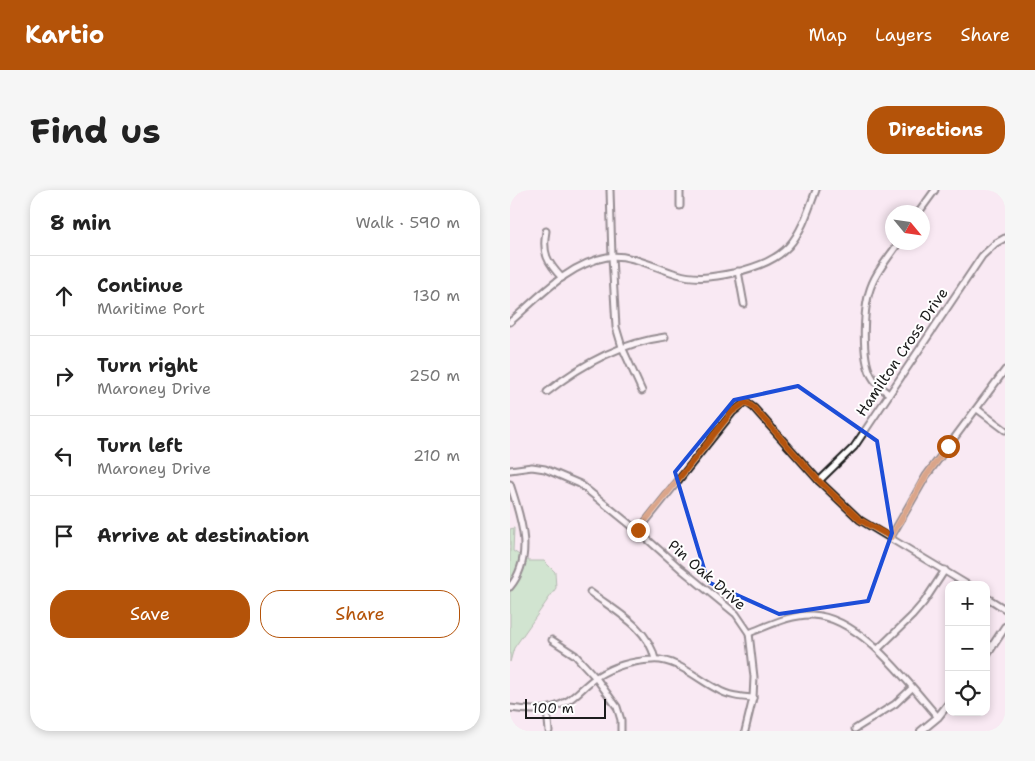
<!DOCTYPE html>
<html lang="en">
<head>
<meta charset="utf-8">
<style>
	body { margin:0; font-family:"Shantell Sans",sans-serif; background:#f6f6f6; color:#222 }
	.controls { position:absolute; right:15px; bottom:15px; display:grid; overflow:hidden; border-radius:10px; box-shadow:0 2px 8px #0003 }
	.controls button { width:45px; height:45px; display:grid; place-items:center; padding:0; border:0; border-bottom:1px solid #e0e0e0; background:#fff; color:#222; font:25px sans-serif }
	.compass { position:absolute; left:375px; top:15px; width:45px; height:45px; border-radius:50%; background:#fff; box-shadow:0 2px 8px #0003; rotate:119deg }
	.scale { position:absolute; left:15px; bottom:12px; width:81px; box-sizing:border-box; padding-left:5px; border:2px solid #1c1c1c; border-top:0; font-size:14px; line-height:18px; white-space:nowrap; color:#1c1c1c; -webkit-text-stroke:4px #fff; paint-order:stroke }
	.stop { position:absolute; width:15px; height:15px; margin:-11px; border:4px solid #b45309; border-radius:50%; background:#fff }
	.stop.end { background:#b45309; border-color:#fff; box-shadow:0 1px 5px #0008 }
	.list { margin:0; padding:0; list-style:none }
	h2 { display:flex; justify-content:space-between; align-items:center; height:65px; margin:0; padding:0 20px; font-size:21px }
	h2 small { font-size:16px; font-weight:400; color:#767676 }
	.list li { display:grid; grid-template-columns:32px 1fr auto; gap:15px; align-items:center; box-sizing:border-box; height:80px; padding:0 20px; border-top:1px solid #e0e0e0 }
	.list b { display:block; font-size:19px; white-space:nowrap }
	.list p { margin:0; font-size:16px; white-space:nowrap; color:#767676 }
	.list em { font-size:16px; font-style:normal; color:#767676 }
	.actions { display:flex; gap:10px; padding:15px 20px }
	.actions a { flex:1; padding:11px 0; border:1px solid #b45309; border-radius:20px; text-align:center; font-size:18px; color:#b45309 }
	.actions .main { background:#b45309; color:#fff }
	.icon { flex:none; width:28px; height:28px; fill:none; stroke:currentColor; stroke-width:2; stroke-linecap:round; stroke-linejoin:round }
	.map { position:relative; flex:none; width:495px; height:541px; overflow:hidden; border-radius:20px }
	header { display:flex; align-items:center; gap:30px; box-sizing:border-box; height:70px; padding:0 25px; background:#b45309; color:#fff }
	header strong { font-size:24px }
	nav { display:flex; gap:28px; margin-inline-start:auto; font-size:18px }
	.intro { display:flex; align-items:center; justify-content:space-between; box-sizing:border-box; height:120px; padding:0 30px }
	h1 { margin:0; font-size:35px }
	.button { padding:12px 22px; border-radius:20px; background:#b45309; color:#fff; font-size:18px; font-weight:700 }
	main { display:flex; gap:30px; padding:0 30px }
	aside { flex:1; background:#fff; border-radius:20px; box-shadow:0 2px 8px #0003 }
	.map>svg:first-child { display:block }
</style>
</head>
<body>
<header>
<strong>Kartio</strong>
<nav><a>Map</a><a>Layers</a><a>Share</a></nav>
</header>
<div class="intro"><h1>Find us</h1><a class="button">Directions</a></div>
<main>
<aside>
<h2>8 min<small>Walk · 590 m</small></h2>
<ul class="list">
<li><svg class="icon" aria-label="ahead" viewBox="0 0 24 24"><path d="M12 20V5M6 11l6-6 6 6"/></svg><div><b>Continue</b><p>Maritime Port</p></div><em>130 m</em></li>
<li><svg class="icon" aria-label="right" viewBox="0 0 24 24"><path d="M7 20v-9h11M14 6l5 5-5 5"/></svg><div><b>Turn right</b><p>Maroney Drive</p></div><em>250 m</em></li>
<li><svg class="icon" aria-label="left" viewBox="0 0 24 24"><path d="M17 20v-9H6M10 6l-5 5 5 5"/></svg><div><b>Turn left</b><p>Maroney Drive</p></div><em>210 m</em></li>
<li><svg class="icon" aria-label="arrive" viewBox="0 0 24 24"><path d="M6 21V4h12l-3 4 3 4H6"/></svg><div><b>Arrive at destination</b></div></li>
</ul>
<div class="actions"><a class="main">Save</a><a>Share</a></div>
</aside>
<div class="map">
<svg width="495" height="541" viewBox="0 0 495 541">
	<rect width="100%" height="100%" fill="#f9e9f3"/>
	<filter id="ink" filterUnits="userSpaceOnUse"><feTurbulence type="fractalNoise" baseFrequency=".02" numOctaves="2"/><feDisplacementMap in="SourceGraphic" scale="10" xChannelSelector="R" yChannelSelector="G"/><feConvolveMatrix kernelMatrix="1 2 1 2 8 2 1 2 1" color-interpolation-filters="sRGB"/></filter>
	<g filter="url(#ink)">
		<path fill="#a0dea6" stroke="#5e7d61" d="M4,338L3,361L19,371H34L45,382L46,398L4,458L0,472V339Z"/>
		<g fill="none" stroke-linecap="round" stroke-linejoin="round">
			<defs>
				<g id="minor">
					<path d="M100,0L102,67L106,137L112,157L132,201"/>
					<path d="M170,0V16"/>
					<path d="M409,22L425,0"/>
					<path d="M36,41C32,63 37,72 52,88"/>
					<path d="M228,81L234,114"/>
					<path d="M0,132C29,107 58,74 97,67C120,63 145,78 167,84C186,90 204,87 223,83C280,69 287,53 306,0"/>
					<path d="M37,202C72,174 110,153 155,147"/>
					<path d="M379,204C372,199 365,193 361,185C351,165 353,115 362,94C368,79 380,66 389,52"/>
					<path d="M467,219L495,240"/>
					<path d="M0,280L22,277L35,279L70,294L128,341L171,379L226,424L239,443L244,487L243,508L235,541"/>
					<path d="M309,291L344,257L472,66L486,53L495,48"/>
					<path d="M0,294C11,328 25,366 0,397"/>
					<path d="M128,341L223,222L236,212L244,218L309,291L350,330L458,395"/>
					<path d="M381,347L416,286L495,180"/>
					<path d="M80,402C105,421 138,437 145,469"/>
					<path d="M476,407L495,419"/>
					<path d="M239,443C258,436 281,424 302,425C351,427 398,493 428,527"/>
					<path d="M42,450L65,465L86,488L107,517L111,530V541"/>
					<path d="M368,459L402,426L414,412L435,380"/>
					<path d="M0,518C21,521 40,522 59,510C69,503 77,493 88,486C104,476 123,471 142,470C166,468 187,489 207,499C218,506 231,507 243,508"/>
					<path d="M37,520L39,541"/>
					<path d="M345,539L385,514L402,498"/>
				</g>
				<g id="tertiary">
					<path d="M476,466L495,437"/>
					<path d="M411,541L428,527L439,513"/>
				</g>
			</defs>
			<use href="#minor" stroke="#1c1c1c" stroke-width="9"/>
			<use href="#tertiary" stroke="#1c1c1c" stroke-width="10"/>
			<use href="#minor" stroke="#fff" stroke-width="5"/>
			<use href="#tertiary" stroke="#fff" stroke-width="6"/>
		</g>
	</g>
	<g fill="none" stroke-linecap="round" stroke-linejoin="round" filter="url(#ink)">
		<path stroke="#b45309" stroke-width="6" d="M128,340L222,222L236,212L244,218L309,291L350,330L381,347L416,286L438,256"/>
	</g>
	<path d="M0 0H495V541H0ZM288,196L367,251L382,343L358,411L269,424L198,392L165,282L224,210Z" fill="#f9e9f3" fill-opacity=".55" fill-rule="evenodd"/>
	<path fill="none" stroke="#1d4ed8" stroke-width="4" stroke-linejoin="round" d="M288,196L367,251L382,343L358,411L269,424L198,392L165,282L224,210Z"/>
	<g text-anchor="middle" stroke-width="4" stroke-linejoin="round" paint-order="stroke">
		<g font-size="15" fill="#1c1c1c" stroke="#fff">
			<text transform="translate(392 162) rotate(-56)" y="5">Hamilton Cross Drive</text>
			<text transform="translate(197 385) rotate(41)" y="5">Pin Oak Drive</text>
		</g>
	</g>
</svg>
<div class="controls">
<button>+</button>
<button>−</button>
<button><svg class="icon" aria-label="locate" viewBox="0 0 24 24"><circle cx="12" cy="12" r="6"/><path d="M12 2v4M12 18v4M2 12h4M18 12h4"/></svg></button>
</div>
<svg class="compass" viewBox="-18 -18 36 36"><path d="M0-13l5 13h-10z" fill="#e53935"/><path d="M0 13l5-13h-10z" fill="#767676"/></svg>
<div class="scale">100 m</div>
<div class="stop" style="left:438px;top:256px"></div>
<div class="stop end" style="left:128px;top:340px"></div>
</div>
</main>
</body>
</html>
